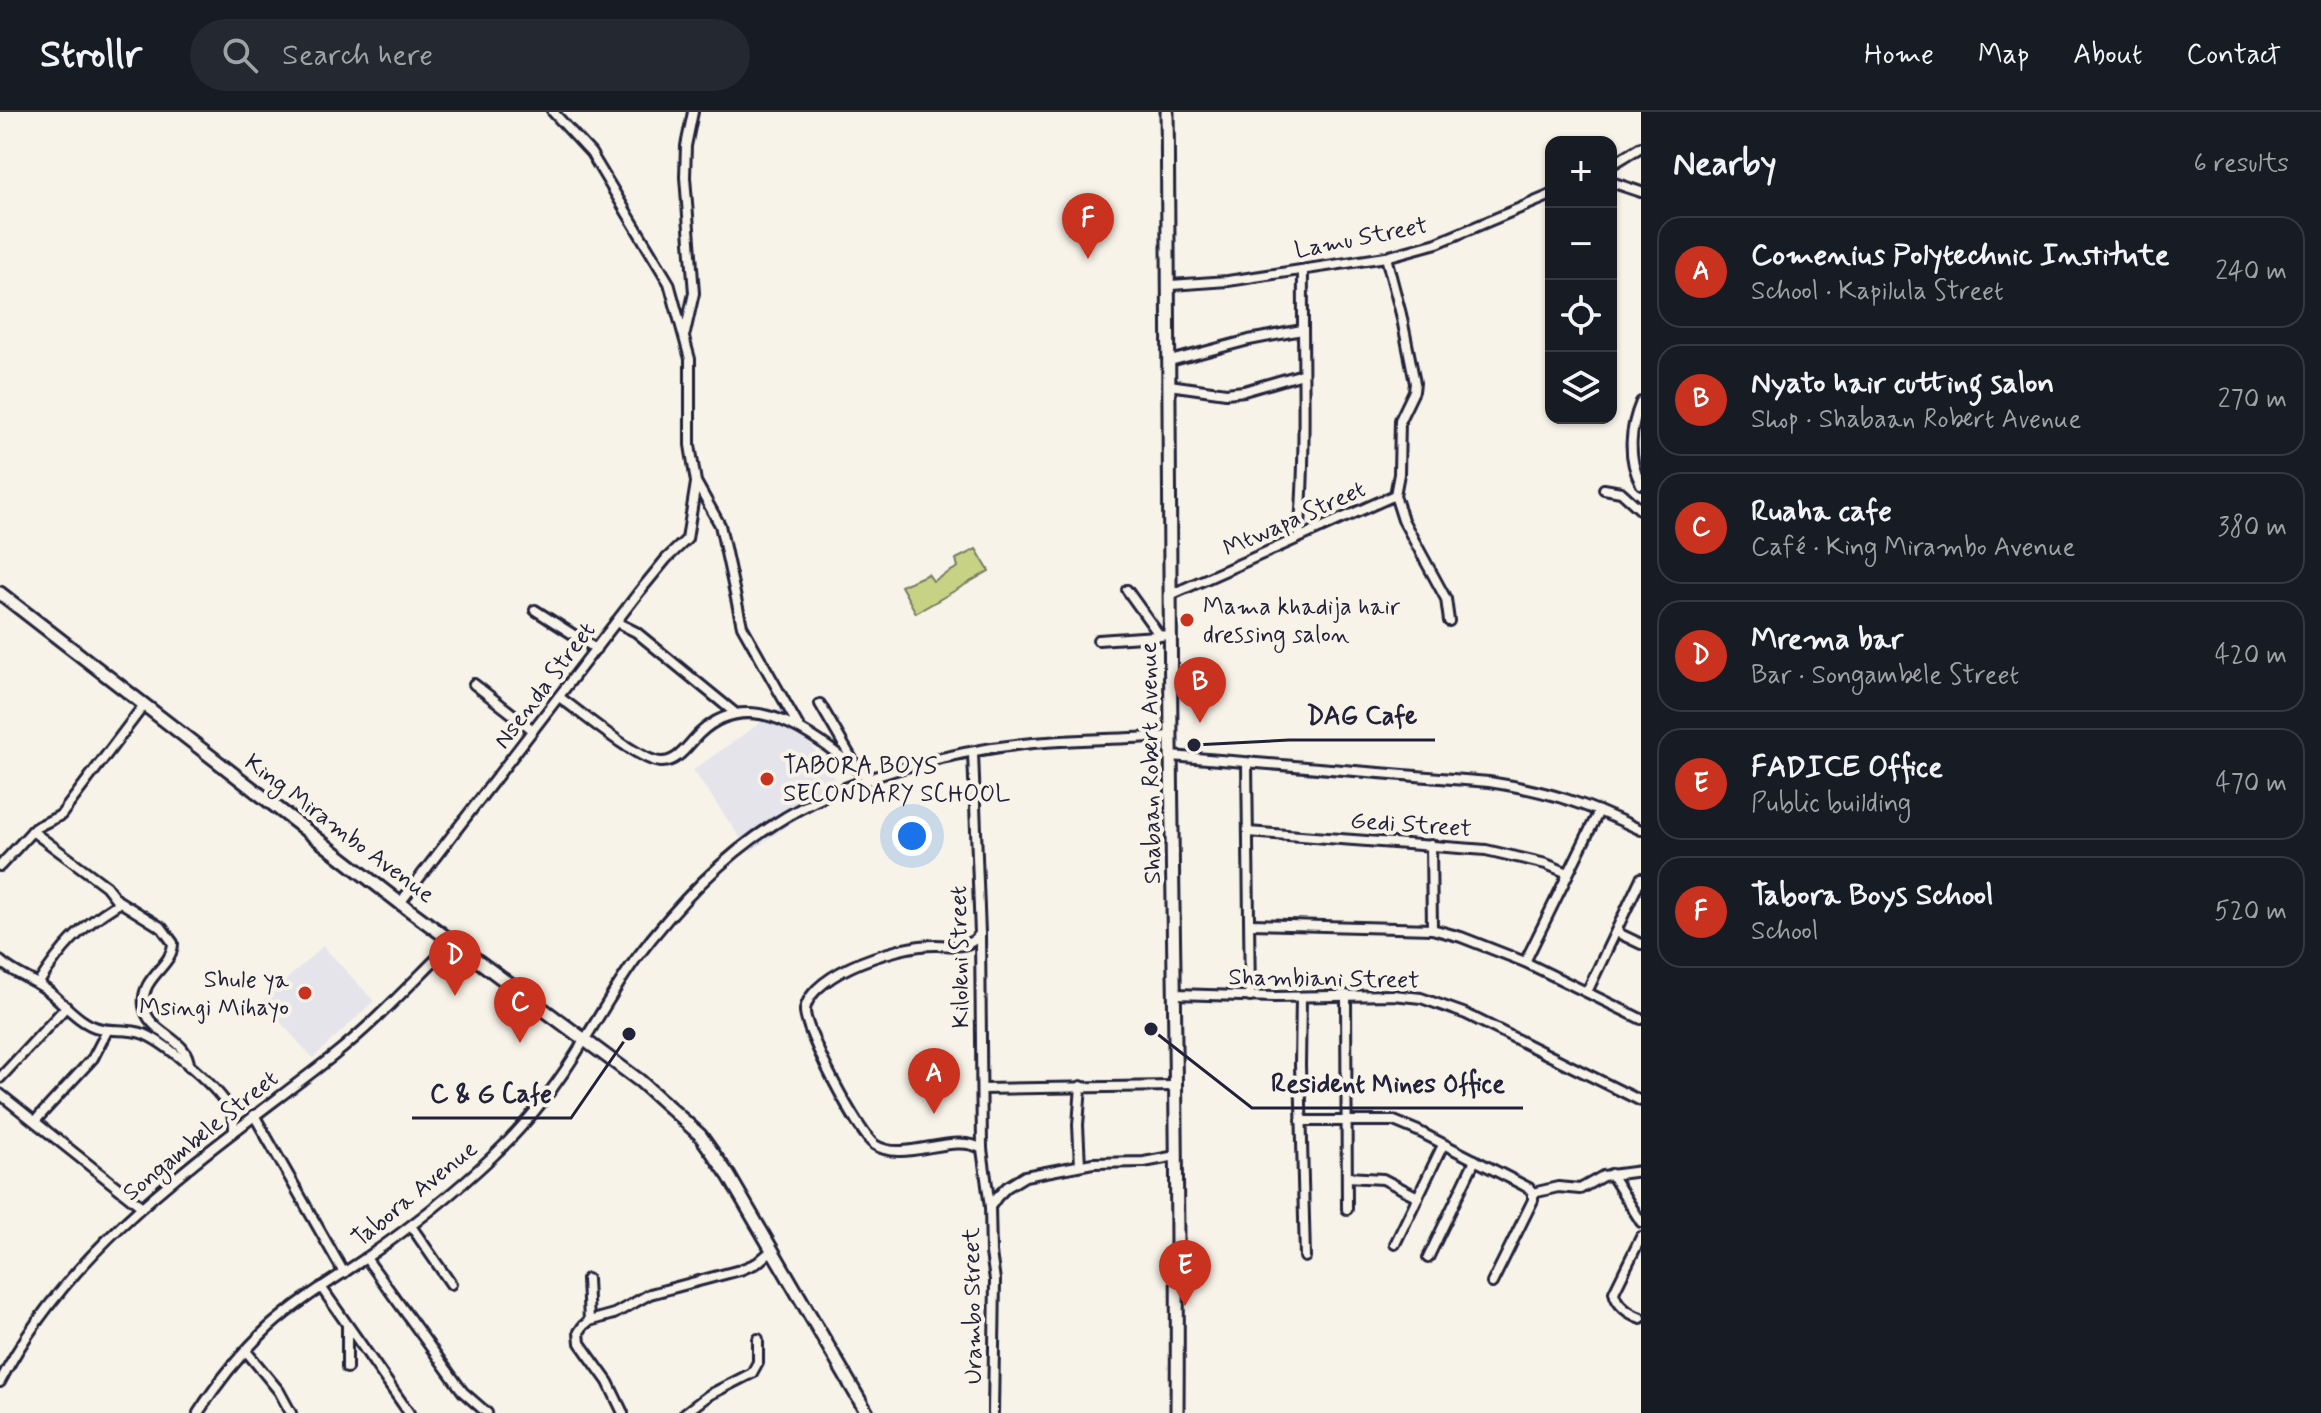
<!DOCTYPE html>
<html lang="en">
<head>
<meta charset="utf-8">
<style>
	body { margin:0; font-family:Mynerve,sans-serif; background:#242831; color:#f1f3f6 }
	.controls { position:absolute; right:24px; top:24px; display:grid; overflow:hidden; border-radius:16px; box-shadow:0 2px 6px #0004 }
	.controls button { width:72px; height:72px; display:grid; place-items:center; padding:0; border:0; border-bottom:2px solid #363941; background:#171b24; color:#f1f3f6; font:40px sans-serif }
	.you { position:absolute; left:912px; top:724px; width:28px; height:28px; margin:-20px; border:6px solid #fff; border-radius:50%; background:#1a73e8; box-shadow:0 0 0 12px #1a73e833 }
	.badge { display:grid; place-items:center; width:52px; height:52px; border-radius:50%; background:#c8321e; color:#fff; font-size:26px; font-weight:700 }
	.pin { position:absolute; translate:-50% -66px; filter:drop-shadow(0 2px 4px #0008) }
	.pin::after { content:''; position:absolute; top:42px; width:28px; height:24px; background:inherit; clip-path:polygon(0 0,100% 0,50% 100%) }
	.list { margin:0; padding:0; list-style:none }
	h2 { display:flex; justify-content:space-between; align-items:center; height:104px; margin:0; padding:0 32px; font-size:34px }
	h2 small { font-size:26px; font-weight:400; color:#9ea1a6 }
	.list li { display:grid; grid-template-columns:52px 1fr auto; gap:24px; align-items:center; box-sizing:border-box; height:112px; margin:0 16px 16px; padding:0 16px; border:2px solid #363941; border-radius:24px }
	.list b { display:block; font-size:30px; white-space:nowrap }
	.list p { margin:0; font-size:26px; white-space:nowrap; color:#9ea1a6 }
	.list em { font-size:26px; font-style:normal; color:#9ea1a6 }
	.icon { flex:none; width:44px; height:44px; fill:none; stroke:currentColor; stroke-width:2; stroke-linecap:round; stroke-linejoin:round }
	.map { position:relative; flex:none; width:1641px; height:1301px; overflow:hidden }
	header { display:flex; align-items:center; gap:48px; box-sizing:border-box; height:112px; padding:0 40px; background:#171b24; border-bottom:2px solid #363941 }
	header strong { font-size:38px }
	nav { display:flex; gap:44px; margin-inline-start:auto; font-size:28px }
	.search { width:560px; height:72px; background:#242831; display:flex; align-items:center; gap:20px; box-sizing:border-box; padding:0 28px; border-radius:44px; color:#9ea1a6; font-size:30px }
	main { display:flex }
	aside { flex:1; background:#171b24 }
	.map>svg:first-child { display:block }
</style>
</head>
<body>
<header>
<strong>Strollr</strong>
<div class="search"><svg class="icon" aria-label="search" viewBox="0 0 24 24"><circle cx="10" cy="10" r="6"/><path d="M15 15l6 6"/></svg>Search here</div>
<nav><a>Home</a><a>Map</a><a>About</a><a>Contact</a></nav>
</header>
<main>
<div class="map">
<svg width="1641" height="1301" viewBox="0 0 1641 1301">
	<rect width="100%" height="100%" fill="#f7f3e8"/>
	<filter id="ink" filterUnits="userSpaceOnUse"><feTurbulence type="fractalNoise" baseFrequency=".0125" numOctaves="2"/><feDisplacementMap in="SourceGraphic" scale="16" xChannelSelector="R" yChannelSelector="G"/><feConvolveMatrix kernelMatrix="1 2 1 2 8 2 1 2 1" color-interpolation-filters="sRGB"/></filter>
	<g filter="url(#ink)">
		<g fill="#e5e4eb">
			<path d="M784,594L841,676L750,740L693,658Z"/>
			<path d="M323,834L374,889L313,946L262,890Z"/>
		</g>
		<path fill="#c7d285" stroke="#747a60" stroke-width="2" d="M976,437L989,459L916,501L901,474L928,462L933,469L958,455L956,447Z"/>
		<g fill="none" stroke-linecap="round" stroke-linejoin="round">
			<defs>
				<g id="street">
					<path d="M553,0L591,41L669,171L690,247V333L696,370L720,413L742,514L799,615"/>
					<path d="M1611,53L1641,35"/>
					<path d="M1611,70L1641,80"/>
					<path d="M1386,145L1401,202L1415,271L1414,279L1400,308L1399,362L1395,383L1403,408L1446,487L1449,509"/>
					<path d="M1171,173L1228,169L1386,145L1437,131L1551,83"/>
					<path d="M685,221L694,181L685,65L686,34L693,0"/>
					<path d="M1170,249L1249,228L1302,218"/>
					<path d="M1169,273L1226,281L1244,279L1303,262"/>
					<path d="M1641,290C1630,316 1627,346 1641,372"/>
					<path d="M1604,377L1621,380L1641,398"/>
					<path d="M1299,425C1307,336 1302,247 1303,158"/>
					<path d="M1127,478L1160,524"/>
					<path d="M1170,483L1395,383"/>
					<path d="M535,498L596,537"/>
					<path d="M616,510L636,520L735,601"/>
					<path d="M1098,528L1171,523"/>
					<path d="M474,572L533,618"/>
					<path d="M559,585C581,600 639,650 662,650C679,650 689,631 700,621C756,568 825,633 871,668"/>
					<path d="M820,592L856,654"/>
					<path d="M973,641L980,822L982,1037L990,1095"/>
					<path d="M1171,644L1489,670C1549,679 1587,692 1641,718"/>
					<path d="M1247,652L1250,885"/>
					<path d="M32,719L106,774L117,788L116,793C79,816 62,835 38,872"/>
					<path d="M1248,720L1486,738L1546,752L1568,761"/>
					<path d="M1431,733L1432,817"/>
					<path d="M0,754L35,716L61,703L144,593"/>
					<path d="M117,788L162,816L173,831C173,855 140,864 144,894C148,922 189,926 189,954"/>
					<path d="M400,791L639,480L666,447L687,427L696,371"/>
					<path d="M1251,812L1432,817L1461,825L1525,850L1641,907"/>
					<path d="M1616,820L1641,832"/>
					<path d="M980,822C968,838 953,833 936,833C924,833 911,835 899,838C872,845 838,857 817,877C811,883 806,890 805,898C804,918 858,1021 875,1033C904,1052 954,1019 982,1037"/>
					<path d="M0,849C14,862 32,867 47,878C62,889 73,905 90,913C107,922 126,915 144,922C166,931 222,978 231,1000C234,1006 234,1012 234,1018"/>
					<path d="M1525,850L1599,699"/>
					<path d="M1587,880L1641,766"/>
					<path d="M1175,882L1274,885L1393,883L1421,886L1466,902L1641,989"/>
					<path d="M1346,883L1347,1097"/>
					<path d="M1301,885L1300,953L1305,1145"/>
					<path d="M0,966L66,895"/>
					<path d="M982,977L1174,974"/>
					<path d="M0,982L142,1095"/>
					<path d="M254,1003L344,1161"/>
					<path d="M35,1009L93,946L107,919"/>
					<path d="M1301,1009H1394L1418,1019L1529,1076L1533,1081V1088L1492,1171"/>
					<path d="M1080,1053L1078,1013L1081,974"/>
					<path d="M1611,1062L1641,1110"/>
					<path d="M1347,1065L1383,1067L1418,1085"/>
					<path d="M1533,1081L1558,1075L1580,1077L1603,1064L1641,1059"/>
					<path d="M411,1114L451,1172"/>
					<path d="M1641,1125L1614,1180C1616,1193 1629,1202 1641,1206"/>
					<path d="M1395,1132L1443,1033"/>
					<path d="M366,1146L463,1280L487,1301"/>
					<path d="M1428,1146L1475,1048"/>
					<path d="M587,1167L589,1209"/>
					<path d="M321,1175L409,1301"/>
					<path d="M246,1239L279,1279L291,1301"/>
					<path d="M347,1256V1214"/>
					<path d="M0,1270C73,1128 210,1040 333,944C376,910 413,869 452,831"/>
					<path d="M198,1301C218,1270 242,1240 269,1215C299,1188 333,1168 366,1146C411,1115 453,1082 493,1044C528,1011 560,969 585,927C602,900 617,873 635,848C674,796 718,748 773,713C844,666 949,639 1033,631C1079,627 1125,627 1171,624"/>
					<path d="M623,1301L608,1270L580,1231L579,1220L583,1214L589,1209L614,1202L650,1182L740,1158L757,1151L771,1139"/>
					<path d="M685,1301L709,1283L752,1261L758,1250V1227"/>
					<path d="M993,1301L995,1168L991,1141L990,1095L997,1085L1007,1075L1025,1064L1093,1051L1144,1050L1176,1044"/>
				</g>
				<g id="secondary">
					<path d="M1167,0C1170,209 1169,418 1171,628C1173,852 1179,1076 1177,1301"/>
					<path d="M0,481L400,791L640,969L700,1023L729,1064L867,1301"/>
				</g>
			</defs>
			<use href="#street" stroke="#22223b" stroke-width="14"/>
			<use href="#secondary" stroke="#22223b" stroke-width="17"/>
			<use href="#street" stroke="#f7f3e8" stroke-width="8"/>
			<use href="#secondary" stroke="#f7f3e8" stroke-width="11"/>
		</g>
	</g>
	<g fill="#c8321e" stroke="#f7f3e8" stroke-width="3">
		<circle cx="1187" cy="508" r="8"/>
		<circle cx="767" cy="667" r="8"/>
		<circle cx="305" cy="881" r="8"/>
	</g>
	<g text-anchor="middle" stroke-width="8" stroke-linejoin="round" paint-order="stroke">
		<g font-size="24" fill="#22223b" stroke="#f7f3e8">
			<text transform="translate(1361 125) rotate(-11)" y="8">Lamu Street</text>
			<text transform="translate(1294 406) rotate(-24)" y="8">Mtwapa Street</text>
			<text transform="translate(544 573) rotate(-53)" y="8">Nsenda Street</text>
			<text transform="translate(1150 651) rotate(-91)" y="8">Shabaan Robert Avenue</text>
			<text transform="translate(1411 712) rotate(4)" y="8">Gedi Street</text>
			<text transform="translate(340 716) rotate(37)" y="8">King Mirambo Avenue</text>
			<text transform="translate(959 845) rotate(-91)" y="8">Kiloleni Street</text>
			<text transform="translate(1324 866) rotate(1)" y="8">Shambiani Street</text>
			<text transform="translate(200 1023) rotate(-39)" y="8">Songambele Street</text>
			<text transform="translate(414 1081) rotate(-39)" y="8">Tabora Avenue</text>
			<text transform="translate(972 1194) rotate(-91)" y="8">Urambo Street</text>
		</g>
		<g font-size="24" fill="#22223b" stroke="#f7f3e8" text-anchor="start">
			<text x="1203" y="502">Mama khadija hair<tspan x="1203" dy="28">dressing salon</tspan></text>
			<text x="783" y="661">TABORA BOYS<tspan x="783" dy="28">SECONDARY SCHOOL</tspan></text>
			<text x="289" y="875" text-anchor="end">Shule ya<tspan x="289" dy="28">Msingi Mihayo</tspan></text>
		</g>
	</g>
	<path fill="none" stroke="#22223b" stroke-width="3" d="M1194 633L1289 628H1435M1151 917L1252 996H1523M629 922L571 1006H412"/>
	<g fill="#22223b" stroke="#f7f3e8" stroke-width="3">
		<circle cx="1194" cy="633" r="8"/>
		<circle cx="1151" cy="917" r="8"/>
		<circle cx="629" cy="922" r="8"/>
	</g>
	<g font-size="26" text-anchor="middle" font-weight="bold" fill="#22223b" stroke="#f7f3e8" stroke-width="8" stroke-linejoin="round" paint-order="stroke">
		<text x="1362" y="612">DAG Cafe</text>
		<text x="1388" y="980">Resident Mines Office</text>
		<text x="491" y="990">C &amp; G Cafe</text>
	</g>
</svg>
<div class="controls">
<button>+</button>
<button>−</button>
<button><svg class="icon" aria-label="locate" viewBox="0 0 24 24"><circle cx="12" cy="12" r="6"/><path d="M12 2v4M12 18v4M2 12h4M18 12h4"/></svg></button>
<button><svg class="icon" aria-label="layers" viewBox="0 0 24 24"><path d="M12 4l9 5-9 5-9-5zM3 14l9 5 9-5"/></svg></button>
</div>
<div class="you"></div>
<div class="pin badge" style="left:934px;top:1002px">A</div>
<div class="pin badge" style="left:1200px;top:611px">B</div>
<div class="pin badge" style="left:520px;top:931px">C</div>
<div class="pin badge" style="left:455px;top:884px">D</div>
<div class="pin badge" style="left:1185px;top:1194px">E</div>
<div class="pin badge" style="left:1088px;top:147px">F</div>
</div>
<aside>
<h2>Nearby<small>6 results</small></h2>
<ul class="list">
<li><span class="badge">A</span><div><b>Comenius Polytechnic Institute</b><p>School · Kapilula Street</p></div><em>240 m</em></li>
<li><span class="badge">B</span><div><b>Nyato hair cutting salon</b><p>Shop · Shabaan Robert Avenue</p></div><em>270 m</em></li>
<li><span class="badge">C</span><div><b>Ruaha cafe</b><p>Café · King Mirambo Avenue</p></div><em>380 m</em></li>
<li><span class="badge">D</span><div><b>Mrema bar</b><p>Bar · Songambele Street</p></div><em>420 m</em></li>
<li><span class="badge">E</span><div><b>FADICE Office</b><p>Public building</p></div><em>470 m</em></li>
<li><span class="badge">F</span><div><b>Tabora Boys School</b><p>School</p></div><em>520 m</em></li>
</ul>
</aside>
</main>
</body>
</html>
